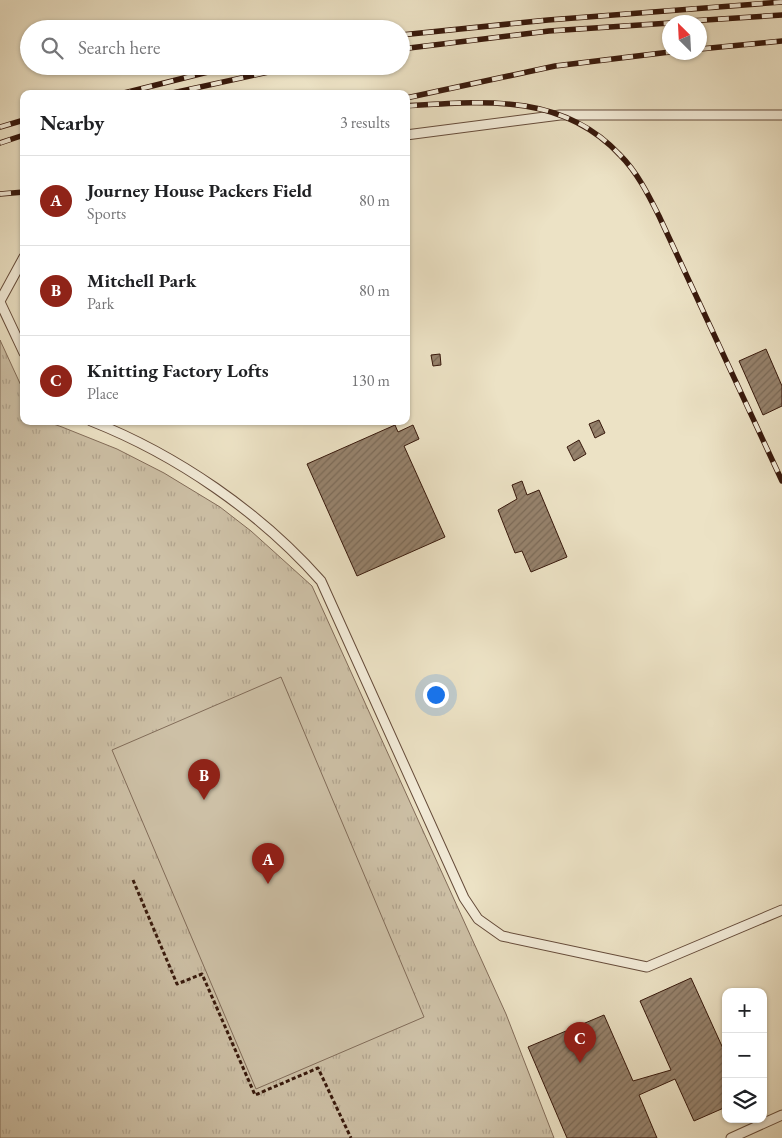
<!DOCTYPE html>
<html lang="en">
<head>
<meta charset="utf-8">
<style>
	body { margin:0; font-family:"EB Garamond",serif; background:#f2f2f2; color:#202124 }
	.controls { position:absolute; right:15px; bottom:15px; display:grid; overflow:hidden; border-radius:10px; box-shadow:0 1px 4px #0004 }
	.controls button { width:45px; height:45px; display:grid; place-items:center; padding:0; border:0; border-bottom:1px solid #e0e0e0; background:#fff; color:#202124; font:25px sans-serif }
	.compass { position:absolute; left:662px; top:15px; width:45px; height:45px; border-radius:50%; background:#fff; box-shadow:0 1px 4px #0004; rotate:336deg }
	.you { position:absolute; left:435px; top:694px; width:18px; height:18px; margin:-12px; border:4px solid #fff; border-radius:50%; background:#1a73e8; box-shadow:0 0 0 8px #1a73e833 }
	.badge { display:grid; place-items:center; width:32px; height:32px; border-radius:50%; background:#8f2418; color:#fff; font-size:16px; font-weight:700 }
	.pin { position:absolute; translate:-50% -41px; filter:drop-shadow(0 1px 2px #0008) }
	.pin::after { content:''; position:absolute; top:26px; width:18px; height:15px; background:inherit; clip-path:polygon(0 0,100% 0,50% 100%) }
	.list { margin:0; padding:0; list-style:none }
	h2 { display:flex; justify-content:space-between; align-items:center; height:65px; margin:0; padding:0 20px; font-size:21px }
	h2 small { font-size:16px; font-weight:400; color:#757577 }
	.list li { display:grid; grid-template-columns:32px 1fr auto; gap:15px; align-items:center; box-sizing:border-box; height:90px; padding:0 20px; border-top:1px solid #e0e0e0 }
	.list b { display:block; font-size:19px; white-space:nowrap }
	.list p { margin:0; font-size:16px; white-space:nowrap; color:#757577 }
	.list em { font-size:16px; font-style:normal; color:#757577 }
	.icon { flex:none; width:28px; height:28px; fill:none; stroke:currentColor; stroke-width:2; stroke-linecap:round; stroke-linejoin:round }
	.map { position:relative; flex:none; width:782px; height:1138px; overflow:hidden }
	.search { position:absolute; background:#fff; box-shadow:0 1px 4px #0004; left:20px; top:20px; width:390px; height:55px; display:flex; align-items:center; gap:12px; box-sizing:border-box; padding:0 18px; border-radius:28px; color:#757577; font-size:19px }
	.panel { position:absolute; background:#fff; box-shadow:0 1px 4px #0004; left:20px; top:90px; width:390px; height:335px; border-radius:10px }
	.map>svg:first-child { display:block }
</style>
</head>
<body>
<div class="map">
<svg width="782" height="1138" viewBox="0 0 782 1138">
	<defs>
		<pattern id="grass-tufts" width="24" height="20" patternUnits="userSpaceOnUse" patternTransform="scale(1.25)"><rect width="24" height="20" fill="#cdc0a6"/><path d="M3 7l-1-3M5 7V3M7 7l1-3M15 17l-1-3M17 17v-4M19 17l1-3" fill="none" stroke="#b1a48e"/></pattern>
		<pattern id="building-hatch" width="6" height="6" patternUnits="userSpaceOnUse" patternTransform="scale(1.25)"><rect width="6" height="6" fill="#96826c"/><path d="M-1 1l2-2M0 6l6-6M5 7l2-2" fill="none" stroke="#7b6a57"/></pattern>
	</defs>
	<rect width="100%" height="100%" fill="#ece2c5"/>
	<filter id="stains"><feTurbulence type="fractalNoise" baseFrequency=".004" numOctaves="4"/><feColorMatrix values="0 0 0 0 .2 0 0 0 0 .09 0 0 0 0 .02 0 0 0 .5 -.17"/></filter>
	<radialGradient id="worn" r=".72"><stop offset=".6" stop-color="#630" stop-opacity="0"/><stop offset="1" stop-color="#630" stop-opacity=".3"/></radialGradient>
	<path fill="url(#grass-tufts)" stroke="#826c59" d="M0,340L24,392V421H45L62,427L117,449L164,473L220,507L251,531L312,586L506,1014L554,1138H0Z"/>
	<path fill="#cdc0a6" stroke="#826c59" d="M281,677L424,1017L256,1089L112,750Z"/>
	<g fill="url(#building-hatch)" stroke="#38190c">
		<path d="M766,349L782,386V406L763,415L739,361Z"/>
		<path d="M440,354L441,365L433,366L431,355Z"/>
		<path d="M599,420L605,433L595,438L589,424Z"/>
		<path d="M395,425L398,432L413,425L419,439L404,446L445,537L357,576L307,464Z"/>
		<path d="M579,440L586,454L574,461L567,447Z"/>
		<path d="M522,481L527,495L539,490L567,557L531,572L522,551L515,553L498,510L517,499L512,485Z"/>
		<path d="M691,978L726,1055V1107L694,1121L675,1079L639,1095L657,1138H567L528,1047L604,1015L633,1081L671,1070L640,1001Z"/>
	</g>
	<g fill="none" stroke-linecap="round" stroke-linejoin="round">
		<defs>
			<g id="lane">
				<path d="M406,135L560,115H782"/>
				<path d="M0,301L24,257"/>
				<path d="M0,302L24,353"/>
				<path d="M91,421C177,455 260,512 321,581L464,898L478,919L502,936L647,967L782,910"/>
				<path d="M731,1138L782,1115"/>
			</g>
		</defs>
		<use href="#lane" stroke="#654b3a" stroke-width="11"/>
		<path stroke="#38190c" stroke-width="3" stroke-dasharray="4 2.5" stroke-linecap="butt" d="M133,880L177,984L202,974L255,1095L318,1068L351,1138"/>
		<use href="#lane" stroke="#f3ecd9" stroke-width="9"/>
		<defs>
			<g id="rail">
				<path d="M674,22L782,15"/>
				<path d="M401,35L548,20L782,2"/>
				<path d="M401,49L549,31L670,23"/>
				<path d="M700,49L782,41"/>
				<path d="M120,94L232,66"/>
				<path d="M168,94L296,66"/>
				<path d="M406,98L555,66L670,52"/>
				<path d="M406,106C484,101 562,93 620,155C637,172 648,194 659,216L782,481"/>
				<path d="M0,127L24,120"/>
				<path d="M0,143L24,135"/>
				<path d="M0,194L24,192"/>
			</g>
		</defs>
		<use href="#rail" stroke="#38190c" stroke-width="5.5"/>
		<use href="#rail" stroke="#f3ecd9" stroke-width="4" stroke-dasharray="11" stroke-linecap="butt"/>
	</g>
	<rect width="100%" height="100%" filter="url(#stains)"/>
	<rect width="100%" height="100%" fill="url(#worn)"/>
</svg>
<div class="controls">
<button>+</button>
<button>−</button>
<button><svg class="icon" aria-label="layers" viewBox="0 0 24 24"><path d="M12 4l9 5-9 5-9-5zM3 14l9 5 9-5"/></svg></button>
</div>
<svg class="compass" viewBox="-18 -18 36 36"><path d="M0-13l5 13h-10z" fill="#e53935"/><path d="M0 13l5-13h-10z" fill="#757577"/></svg>
<div class="you"></div>
<div class="pin badge" style="left:268px;top:884px">A</div>
<div class="pin badge" style="left:204px;top:800px">B</div>
<div class="pin badge" style="left:580px;top:1063px">C</div>
<div class="search"><svg class="icon" aria-label="search" viewBox="0 0 24 24"><circle cx="10" cy="10" r="6"/><path d="M15 15l6 6"/></svg>Search here</div>
<section class="panel">
<h2>Nearby<small>3 results</small></h2>
<ul class="list">
<li><span class="badge">A</span><div><b>Journey House Packers Field</b><p>Sports</p></div><em>80 m</em></li>
<li><span class="badge">B</span><div><b>Mitchell Park</b><p>Park</p></div><em>80 m</em></li>
<li><span class="badge">C</span><div><b>Knitting Factory Lofts</b><p>Place</p></div><em>130 m</em></li>
</ul>
</section>
</div>
</body>
</html>
